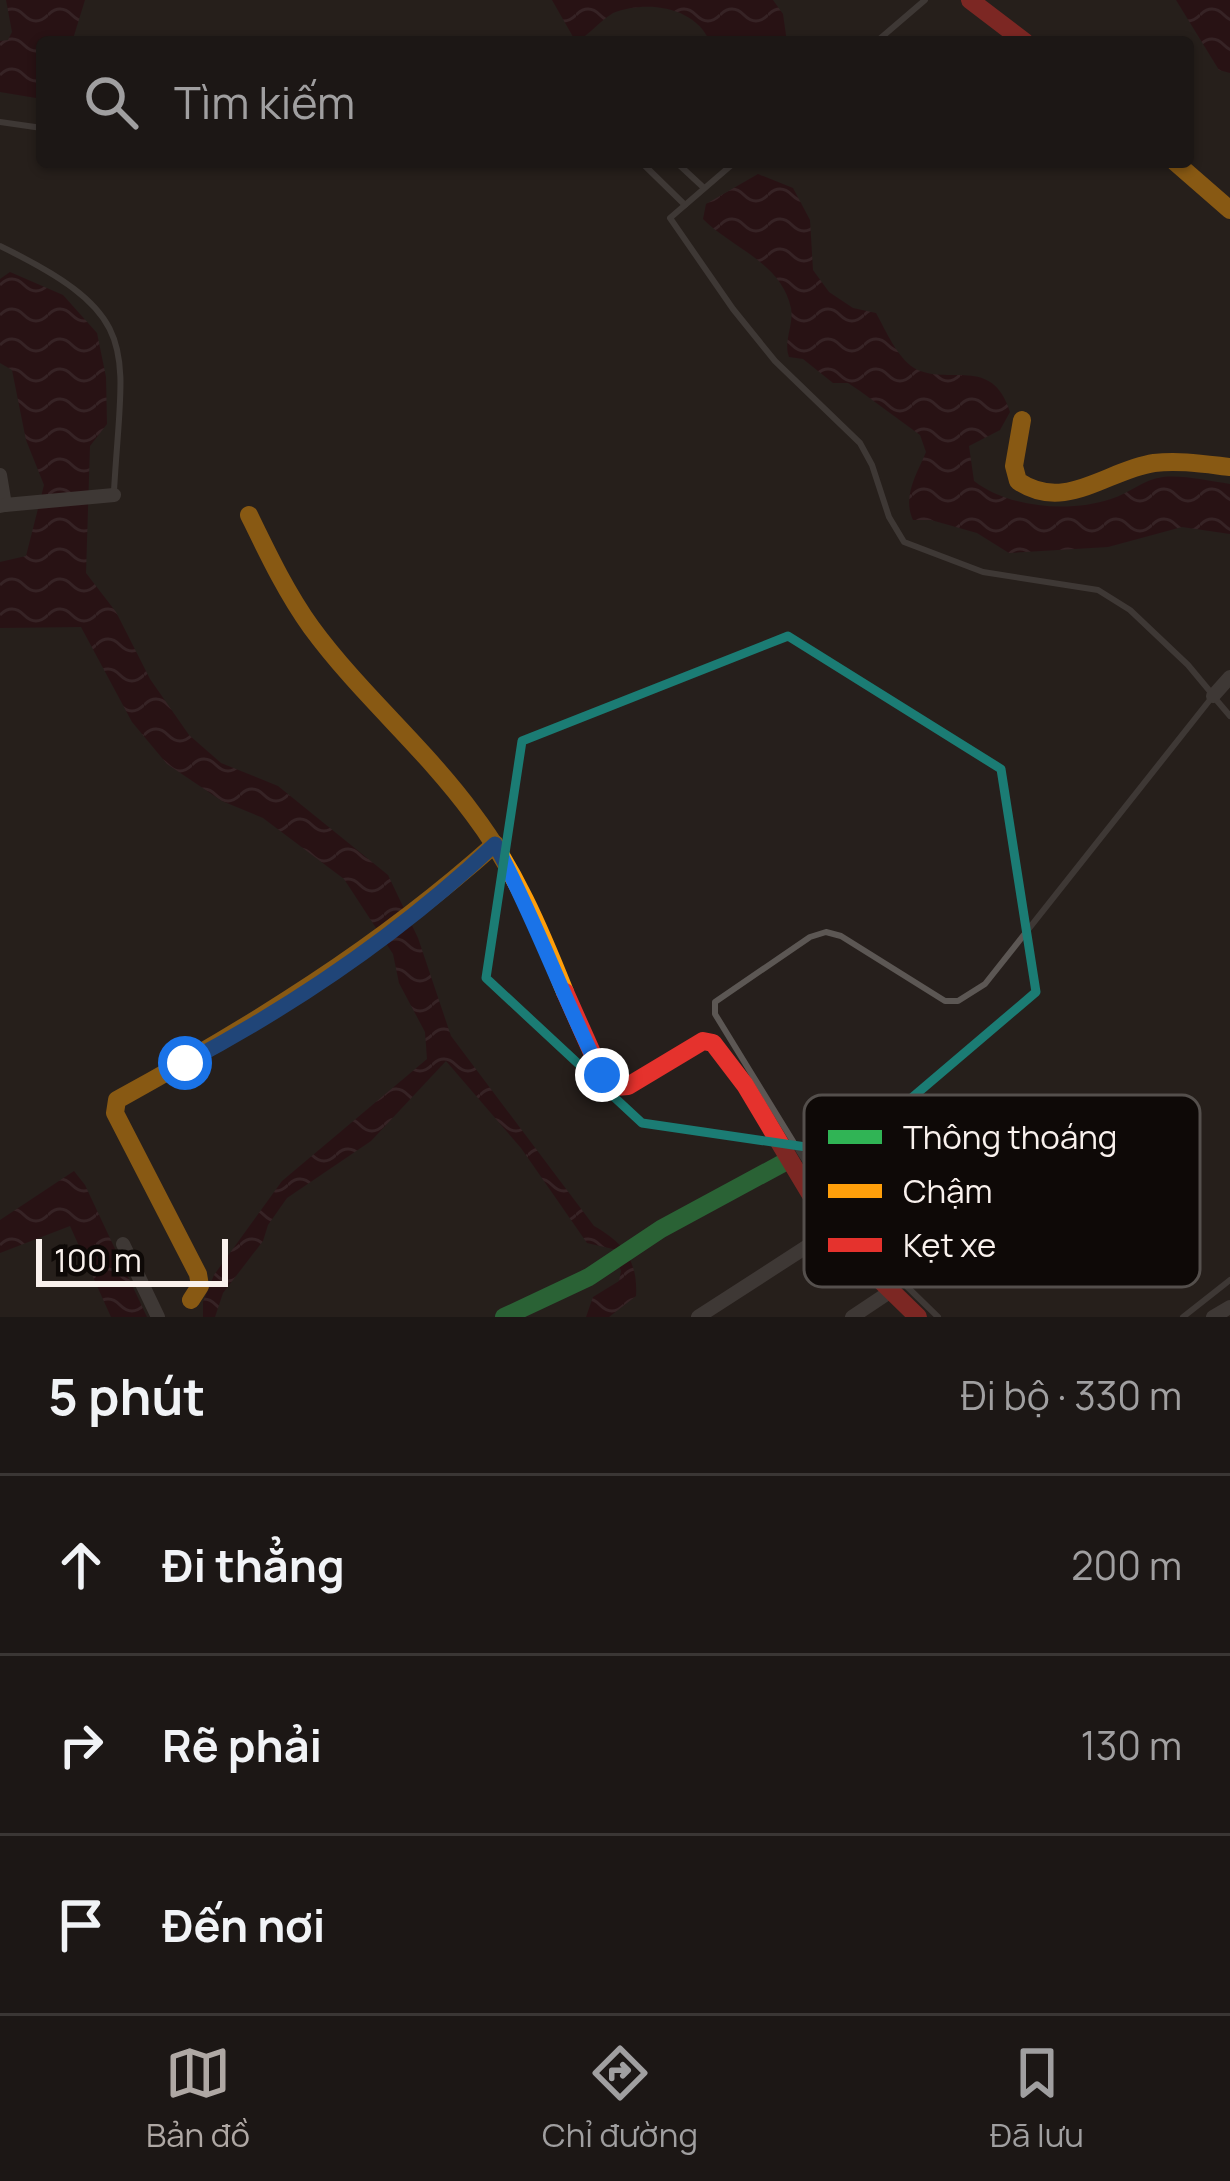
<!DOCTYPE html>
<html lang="vi">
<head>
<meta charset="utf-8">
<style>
	body { margin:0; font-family:Manrope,sans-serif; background:#292422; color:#f1f3f6 }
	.scale { position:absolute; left:36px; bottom:30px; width:192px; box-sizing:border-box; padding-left:12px; border:6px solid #f9f1ed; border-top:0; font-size:33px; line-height:42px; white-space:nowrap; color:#f9f1ed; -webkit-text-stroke:9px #0e0907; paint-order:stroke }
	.stop { position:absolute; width:36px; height:36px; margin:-27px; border:9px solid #1a73e8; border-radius:50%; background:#fff }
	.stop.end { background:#1a73e8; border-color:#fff; box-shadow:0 3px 12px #0008 }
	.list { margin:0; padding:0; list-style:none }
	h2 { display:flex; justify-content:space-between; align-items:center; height:156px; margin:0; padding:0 48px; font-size:51px }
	h2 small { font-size:39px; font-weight:400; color:#a09fa0 }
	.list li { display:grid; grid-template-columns:78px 1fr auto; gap:36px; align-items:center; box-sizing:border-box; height:180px; padding:0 48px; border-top:3px solid #3a3634 }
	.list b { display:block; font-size:45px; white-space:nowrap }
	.list em { font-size:39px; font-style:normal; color:#a09fa0 }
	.icon { flex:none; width:66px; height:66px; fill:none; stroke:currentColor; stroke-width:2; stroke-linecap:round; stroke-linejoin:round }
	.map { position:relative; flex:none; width:1230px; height:1317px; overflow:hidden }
	.search { position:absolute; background:#1c1715; box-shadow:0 3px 9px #0004; left:36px; right:36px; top:36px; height:132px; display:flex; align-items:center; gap:30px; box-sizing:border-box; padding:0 42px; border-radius:12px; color:#a09fa0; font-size:45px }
	.sheet { height:696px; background:#1c1715 }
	nav { display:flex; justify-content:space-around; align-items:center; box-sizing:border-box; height:168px; border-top:3px solid #3a3634; background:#1c1715; font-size:33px; color:#a09fa0 }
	nav a { display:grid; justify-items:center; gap:6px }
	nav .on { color:#afa8a4 }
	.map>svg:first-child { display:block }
</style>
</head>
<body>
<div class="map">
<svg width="1230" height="1317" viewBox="0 0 1230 1317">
	<defs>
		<pattern id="water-waves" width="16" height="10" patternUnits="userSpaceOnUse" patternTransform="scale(3)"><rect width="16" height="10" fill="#2b030d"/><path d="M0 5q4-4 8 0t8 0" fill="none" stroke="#4a2831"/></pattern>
	</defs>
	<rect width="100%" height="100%" fill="#261f1c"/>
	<g fill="url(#water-waves)">
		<path d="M6,0H85L72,42H42V99L0,92V41L8,40L12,32Z"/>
		<path d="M552,0H773L783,14L787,42H710C695,6 646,0 613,13C600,21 590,34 576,42Z"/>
		<path d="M1176,0H1230V73L1219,70Z"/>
		<path d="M758,174L793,188L810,220L813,270L829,292L853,308L876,313C886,331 897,357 914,368C948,387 992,354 1010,412L1000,430L969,446L974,481C1009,508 1069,513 1111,499C1130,493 1142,480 1163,477C1184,475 1209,481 1230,484V534L1182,527L1108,547L1009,553L977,533L931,520H913C902,496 917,474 926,452L920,435L860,391L848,383H833L803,359L789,357C783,341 794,326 791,308C781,262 733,249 703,219L706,204Z"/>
		<path d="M10,272L63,295L97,333L106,377L107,424L90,446L86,573L116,612L150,679L189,735L221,763L278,786L388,875L418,938L451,1036L594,1226C624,1243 638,1261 636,1296L609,1317H586L593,1297L619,1281L621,1271L613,1249L587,1243L521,1148L446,1061L371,1141L287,1198L268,1225L263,1241L223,1293L215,1317H203V1302L214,1275L282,1181L427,1059L425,1032L399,983L393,954L344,879L263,818L222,801L167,764L132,722L81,627L0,628V562L26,556L44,485L26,440L12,370L0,363V279Z"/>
		<path d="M74,1171L85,1185L147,1317H111L70,1226L0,1253V1220Z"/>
	</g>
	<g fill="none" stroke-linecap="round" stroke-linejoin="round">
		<g stroke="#5c5754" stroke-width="6">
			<path d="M876,42L925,0"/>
			<path d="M0,122L42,128"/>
			<path d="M641,162L685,205"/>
			<path d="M676,162L704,188"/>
			<path d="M735,162L670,218L733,309L775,361L860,443L872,465L889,517L904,542L983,572L1098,590L1130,610L1188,665L1213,695"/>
			<path d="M0,246C146,317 122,347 114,491"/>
			<path d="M938,1317L845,1226L715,1014V1002L810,937L826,932L841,936L945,1001H958L985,984L1213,696L1230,716"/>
			<path d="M1183,1317L1230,1280"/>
		</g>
		<g stroke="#5c5754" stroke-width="14">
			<path d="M0,475L5,505L0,506"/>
			<path d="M5,505L114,495"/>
			<path d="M1213,696L1230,677"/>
			<path d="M123,1244L158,1317"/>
			<path d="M698,1317L831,1231"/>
			<path d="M852,1317L891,1291"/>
			<path d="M1213,1317L1230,1307"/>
		</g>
		<path stroke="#30b455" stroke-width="18" d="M504,1317L589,1277L661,1229L785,1162"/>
		<g stroke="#ff9f0a" stroke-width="18">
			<path d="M1175,162L1230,210"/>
			<path d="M1022,420L1014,466L1018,481C1065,513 1107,470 1154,463C1179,460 1204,464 1230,467"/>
			<path d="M249,515C268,554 286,592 311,627C360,694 424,747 473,814C514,868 540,929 565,992"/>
			<path d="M191,1300L200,1286L198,1274L115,1113L117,1100C252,1026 380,947 495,844"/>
		</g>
		<g stroke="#e5322d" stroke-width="18">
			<path d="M970,0L1025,42"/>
			<path d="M565,992L602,1075L615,1087L628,1086L703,1041L713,1043L745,1085L836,1237L918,1317"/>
		</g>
	</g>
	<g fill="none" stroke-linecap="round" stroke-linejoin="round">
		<path stroke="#1a73e8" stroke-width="15" d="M185,1063C298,1003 402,932 495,844C536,920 563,999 602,1075"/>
	</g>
	<path d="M0 0H1230V1317H0ZM788,636L1001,769L1036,992L847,1153L642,1123L486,978L522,741Z" fill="#261f1c" fill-opacity=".55" fill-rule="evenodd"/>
	<path fill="none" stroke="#1b7c74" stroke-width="9" stroke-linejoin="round" d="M788,636L1001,769L1036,992L847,1153L642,1123L486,978L522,741Z"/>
	<rect x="804" y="1095" width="396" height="192" rx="18" fill="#0e0907" stroke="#544f4c" stroke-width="3"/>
	<rect x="828" y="1130" width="54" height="14" fill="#30b455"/>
	<rect x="828" y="1184" width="54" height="14" fill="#ff9f0a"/>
	<rect x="828" y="1238" width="54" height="14" fill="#e5322d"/>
	<g font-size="33" fill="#f9f1ed">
		<text x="903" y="1149">Thông thoáng</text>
		<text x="903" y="1203">Chậm</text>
		<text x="903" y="1257">Kẹt xe</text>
	</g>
</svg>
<div class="scale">100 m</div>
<div class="stop" style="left:185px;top:1063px"></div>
<div class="stop end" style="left:602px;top:1075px"></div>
<div class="search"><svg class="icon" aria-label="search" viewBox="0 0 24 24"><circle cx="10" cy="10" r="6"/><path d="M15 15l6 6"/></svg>Tìm kiếm</div>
</div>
<section class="sheet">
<h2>5 phút<small>Đi bộ · 330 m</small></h2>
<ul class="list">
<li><svg class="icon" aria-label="ahead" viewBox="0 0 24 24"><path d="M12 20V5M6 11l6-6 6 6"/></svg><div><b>Đi thẳng</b></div><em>200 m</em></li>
<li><svg class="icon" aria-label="right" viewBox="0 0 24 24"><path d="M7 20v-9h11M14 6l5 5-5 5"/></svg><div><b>Rẽ phải</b></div><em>130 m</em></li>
<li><svg class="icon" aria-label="arrive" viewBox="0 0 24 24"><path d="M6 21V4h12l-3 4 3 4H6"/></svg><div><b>Đến nơi</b></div></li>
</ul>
</section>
<nav>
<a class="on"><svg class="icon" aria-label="map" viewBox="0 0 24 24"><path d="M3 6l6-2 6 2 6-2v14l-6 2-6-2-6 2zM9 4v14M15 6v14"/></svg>Bản đồ</a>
<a><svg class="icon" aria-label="directions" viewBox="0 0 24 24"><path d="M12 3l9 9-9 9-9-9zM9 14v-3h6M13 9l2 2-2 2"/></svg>Chỉ đường</a>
<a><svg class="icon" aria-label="saved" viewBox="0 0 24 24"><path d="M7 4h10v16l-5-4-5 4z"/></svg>Đã lưu</a>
</nav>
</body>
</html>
